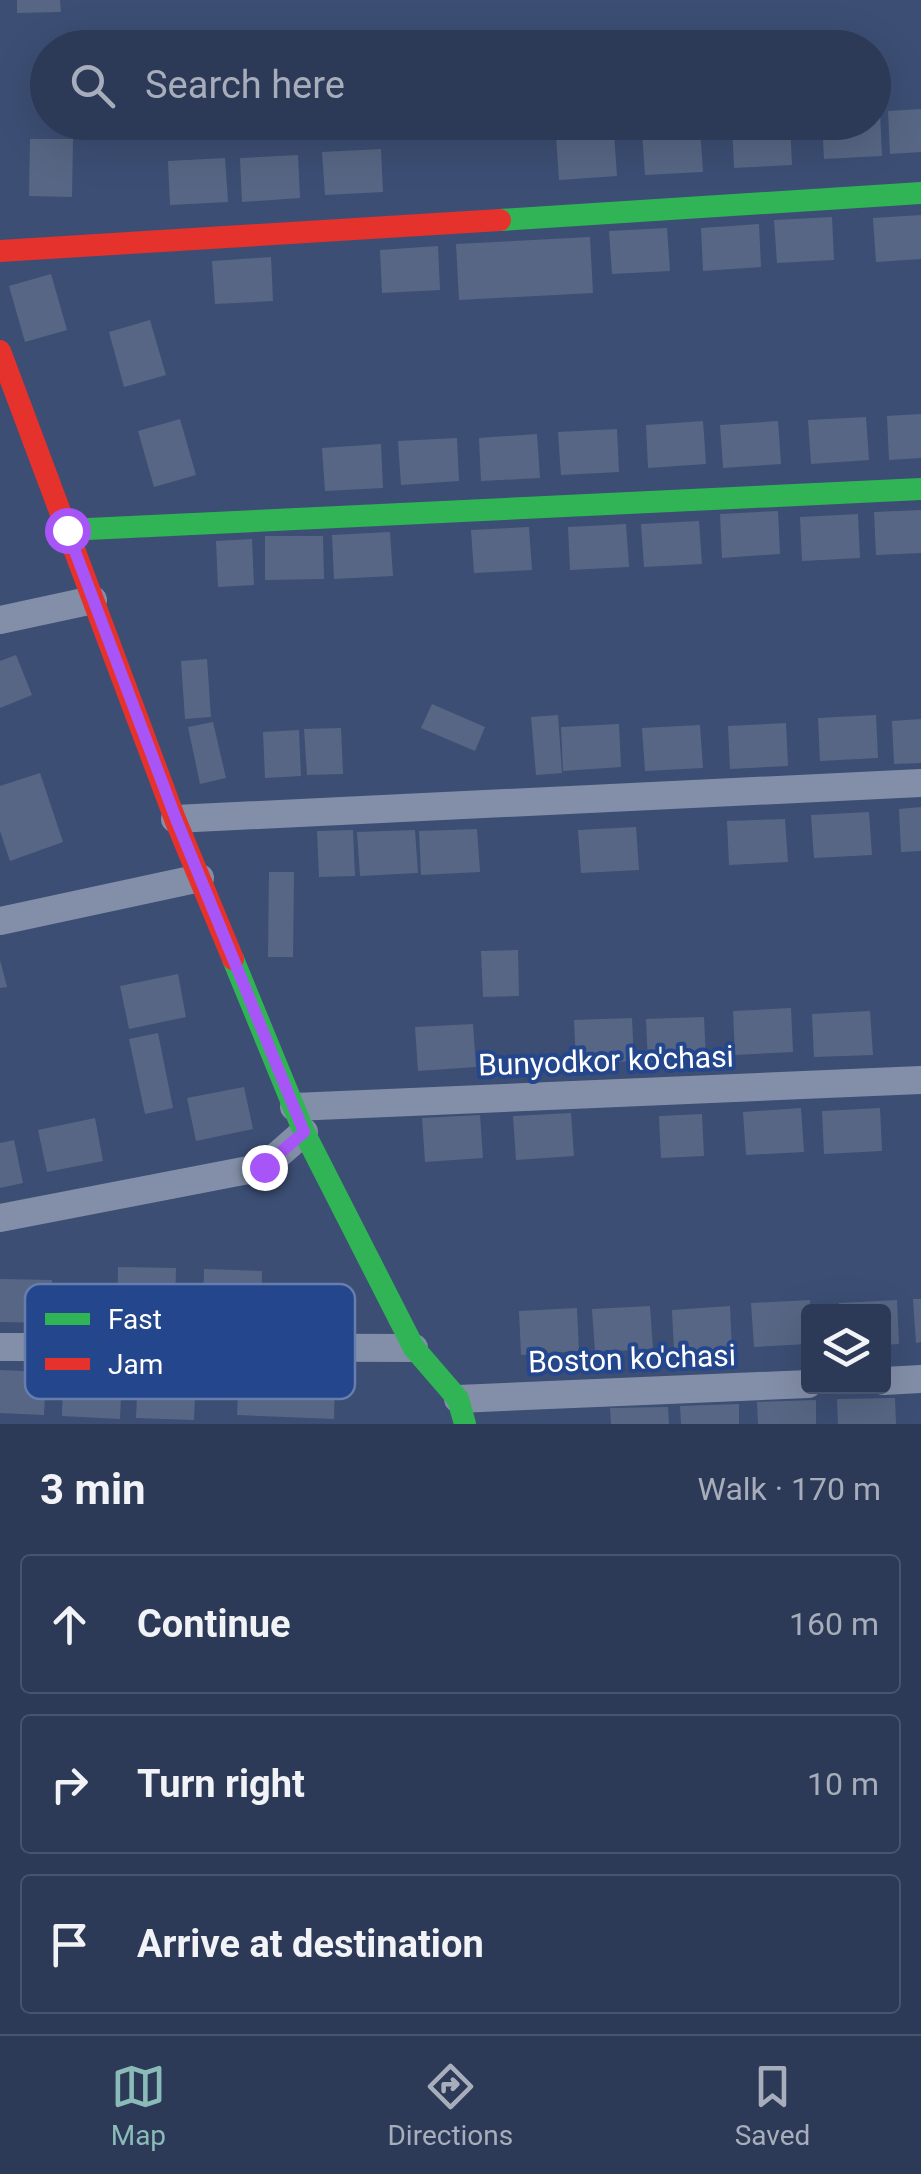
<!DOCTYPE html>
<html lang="en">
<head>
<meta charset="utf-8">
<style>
	body { margin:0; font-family:Roboto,sans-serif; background:#394561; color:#f1f3f6 }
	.controls { position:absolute; right:30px; bottom:30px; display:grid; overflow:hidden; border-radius:10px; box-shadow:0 10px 40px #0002 }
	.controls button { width:90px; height:90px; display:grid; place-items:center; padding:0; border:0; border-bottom:2px solid #48546d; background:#2d3a57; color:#f1f3f6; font:50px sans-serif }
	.stop { position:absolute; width:30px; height:30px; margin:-22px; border:8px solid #a855f7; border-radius:50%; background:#fff }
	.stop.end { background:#a855f7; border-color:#fff; box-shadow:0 2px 10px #0008 }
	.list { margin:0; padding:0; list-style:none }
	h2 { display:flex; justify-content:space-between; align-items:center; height:130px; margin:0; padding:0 40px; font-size:42px }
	h2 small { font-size:32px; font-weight:400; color:#a7adba }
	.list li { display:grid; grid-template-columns:65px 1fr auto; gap:30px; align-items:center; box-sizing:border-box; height:140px; margin:0 20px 20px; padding:0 20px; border:2px solid #48546d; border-radius:10px }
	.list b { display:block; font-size:38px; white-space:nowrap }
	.list em { font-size:32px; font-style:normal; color:#a7adba }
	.icon { flex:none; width:55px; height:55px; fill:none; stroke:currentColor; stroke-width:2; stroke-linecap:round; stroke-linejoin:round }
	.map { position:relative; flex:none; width:921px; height:1424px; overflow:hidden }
	.search { position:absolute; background:#2d3a57; box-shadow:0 10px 40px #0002; left:30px; right:30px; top:30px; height:110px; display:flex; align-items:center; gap:25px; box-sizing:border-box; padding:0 35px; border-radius:55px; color:#a7adba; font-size:38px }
	.sheet { height:610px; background:#2d3a57 }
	nav { display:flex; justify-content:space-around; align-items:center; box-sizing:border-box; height:140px; border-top:2px solid #48546d; background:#2d3a57; font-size:28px; color:#a7adba }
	nav a { display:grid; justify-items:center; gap:5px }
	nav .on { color:#8bbbb9 }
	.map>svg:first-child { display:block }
</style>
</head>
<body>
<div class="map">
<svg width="921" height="1424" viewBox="0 0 921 1424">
	<rect width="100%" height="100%" fill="#3c4e74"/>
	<g fill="#576684">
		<path d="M17,0H60L61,12L17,13Z"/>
		<path d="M377,37L378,48H310V42Z"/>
		<path d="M921,109V152L890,154L888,111Z"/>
		<path d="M880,112L882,156L824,159L822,122H874V113Z"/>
		<path d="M790,122L792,165L734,168L732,124Z"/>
		<path d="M700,128L703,172L645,175L642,132Z"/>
		<path d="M614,133L617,176L559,180L556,136Z"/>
		<path d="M30,139H73L72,197L29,196Z"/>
		<path d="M381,149L383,192L325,195L322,152Z"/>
		<path d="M298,155L300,198L242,202L240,158Z"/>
		<path d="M225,158L228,202L170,205L168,161Z"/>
		<path d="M921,215V259L876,262L873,218Z"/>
		<path d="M832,217L834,260L777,263L774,220Z"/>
		<path d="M759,224L761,267L703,271L701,228Z"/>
		<path d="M667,228L670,271L612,274L609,231Z"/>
		<path d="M590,237L593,293L459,300L456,244Z"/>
		<path d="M438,246L440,290L382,293L380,250Z"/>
		<path d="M271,257L273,301L215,304L212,261Z"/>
		<path d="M51,274L67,330L25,342L9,286Z"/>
		<path d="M150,320L166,375L124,387L109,332Z"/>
		<path d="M921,414V458L889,460L887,416Z"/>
		<path d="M866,417L869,460L811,464L808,420Z"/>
		<path d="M180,419L196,475L154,487L138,431Z"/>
		<path d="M703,421L706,464L648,468L646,425Z"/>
		<path d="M778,421L781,464L723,468L720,425Z"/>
		<path d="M617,429L619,472L561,475L558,432Z"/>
		<path d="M537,434L540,478L481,481L479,438Z"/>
		<path d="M457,438L459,481L401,485L398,441Z"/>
		<path d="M381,444L383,488L325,491L322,448Z"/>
		<path d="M921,510V553L876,555L874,512Z"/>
		<path d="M778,511L780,554L722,558L720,514Z"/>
		<path d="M858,514L860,558L802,561L800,517Z"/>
		<path d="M699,521L702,564L644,567L641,524Z"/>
		<path d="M626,524L629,567L570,570L568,527Z"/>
		<path d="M529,527L532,570L474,573L471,530Z"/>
		<path d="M390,532L393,576L334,579L332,535Z"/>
		<path d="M265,536H323L324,579L265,580Z"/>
		<path d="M252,539L254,585L218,587L216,541Z"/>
		<path d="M16,655L32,695L0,708V661Z"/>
		<path d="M207,659L211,717L185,719L181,661Z"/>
		<path d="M432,704L485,727L475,751L421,728Z"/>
		<path d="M558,715L562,773L536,775L531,717Z"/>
		<path d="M876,715L878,758L820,761L818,718Z"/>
		<path d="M921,719V763L894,764L892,721Z"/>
		<path d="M213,722L226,778L200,784L188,727Z"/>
		<path d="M786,723L788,766L730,769L728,726Z"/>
		<path d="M619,724L621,767L563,771L561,727Z"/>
		<path d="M700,725L703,768L645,771L642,728Z"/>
		<path d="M341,728L343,774L307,775L304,729Z"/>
		<path d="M299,730L301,776L265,778L263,732Z"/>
		<path d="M40,773L63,842L10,861L0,831V786Z"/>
		<path d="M921,807V851L901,852L899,809Z"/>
		<path d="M869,812L872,855L814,858L811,815Z"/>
		<path d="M785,819L788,862L729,865L727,821Z"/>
		<path d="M636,827L639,870L581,873L578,830Z"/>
		<path d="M477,829L480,872L421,875L419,831Z"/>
		<path d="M353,830L355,876L319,877L317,831Z"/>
		<path d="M415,830L418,873L360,876L357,832Z"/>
		<path d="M269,872H294L293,957H268Z"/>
		<path d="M518,950L519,996L483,997L481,951Z"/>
		<path d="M0,960L7,987L0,988Z"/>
		<path d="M178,974L186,1017L129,1029L120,986Z"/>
		<path d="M791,1008L793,1052L735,1055L733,1011Z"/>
		<path d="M870,1011L873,1055L814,1057L812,1014Z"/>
		<path d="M704,1017L706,1060L648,1063L646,1019Z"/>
		<path d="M632,1018L634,1061L576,1064L574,1020Z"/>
		<path d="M473,1024L476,1067L418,1071L415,1027Z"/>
		<path d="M158,1033L173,1108L145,1114L129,1039Z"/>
		<path d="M244,1087L253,1129L196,1141L187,1098Z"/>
		<path d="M801,1108L804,1152L746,1155L743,1112Z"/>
		<path d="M880,1108L882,1151L824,1154L822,1111Z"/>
		<path d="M571,1113L574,1156L516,1160L513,1116Z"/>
		<path d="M702,1114L704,1156L661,1158L659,1116Z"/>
		<path d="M480,1115L483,1158L425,1162L422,1118Z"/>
		<path d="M95,1118L103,1161L47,1172L38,1130Z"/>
		<path d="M14,1140L23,1183L0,1188V1143Z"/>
		<path d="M118,1267L176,1268L175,1311L117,1310Z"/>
		<path d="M204,1269L262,1271L261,1314L203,1313Z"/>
		<path d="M0,1279L52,1280L51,1323L0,1322Z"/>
		<path d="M913,1299H921V1342L916,1343Z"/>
		<path d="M810,1300L808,1344L754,1347L751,1303Z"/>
		<path d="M897,1300L899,1344L884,1345V1312H839V1303Z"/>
		<path d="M650,1306L653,1349L595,1352L592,1309Z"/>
		<path d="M730,1306L732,1350L674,1353L672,1310Z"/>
		<path d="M577,1308L579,1351L521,1355L519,1311Z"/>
		<path d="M0,1370L46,1372L44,1415L0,1413Z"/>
		<path d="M63,1372L122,1375L120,1419L62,1416Z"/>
		<path d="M138,1374L196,1377L194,1420L136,1418Z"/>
		<path d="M239,1374L335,1378L334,1419L237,1415Z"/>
		<path d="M895,1398L896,1424H838L837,1399Z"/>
		<path d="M816,1400V1424H758L757,1402Z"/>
		<path d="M739,1404V1424H681L680,1406Z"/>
		<path d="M668,1407L669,1424H611L610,1408Z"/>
	</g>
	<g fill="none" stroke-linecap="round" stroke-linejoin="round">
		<g stroke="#838fa8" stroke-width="28">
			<path d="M0,620L93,600"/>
			<path d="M175,819L921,783"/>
			<path d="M0,921L200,878"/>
			<path d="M294,1107L921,1080"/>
			<path d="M0,1218L264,1167L304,1132"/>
			<path d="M0,1347L414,1348"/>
			<path d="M884,1381L921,1379"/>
			<path d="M458,1399L808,1384"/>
		</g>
		<g stroke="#30b455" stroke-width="22">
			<path d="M500,220L921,193"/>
			<path d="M67,530L921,489"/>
			<path d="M233,959L304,1132L414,1348L458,1399L465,1424"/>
		</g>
		<g stroke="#e5322d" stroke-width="22">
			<path d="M0,251L500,220"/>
			<path d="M0,351L175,819L233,959"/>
		</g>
	</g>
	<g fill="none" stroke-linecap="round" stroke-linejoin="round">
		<path stroke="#a855f7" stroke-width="12" d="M67,530L176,819L304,1132L264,1167"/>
	</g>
	<g text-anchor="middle" stroke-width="8" stroke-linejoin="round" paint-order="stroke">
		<g font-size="30" fill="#fff" stroke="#24468c">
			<text transform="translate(606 1061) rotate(-2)" y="10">Bunyodkor ko'chasi</text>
			<text transform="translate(632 1359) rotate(-2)" y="10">Boston ko'chasi</text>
		</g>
	</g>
	<rect x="25" y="1284" width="330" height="115" rx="15" fill="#24468c" stroke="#667eae" stroke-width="2.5"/>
	<rect x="45" y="1313" width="45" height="12" fill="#30b455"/>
	<rect x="45" y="1358" width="45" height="12" fill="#e5322d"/>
	<g font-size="28" fill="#fff">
		<text x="108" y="1329">Fast</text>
		<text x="108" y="1374">Jam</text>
	</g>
</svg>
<div class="controls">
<button><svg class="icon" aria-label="layers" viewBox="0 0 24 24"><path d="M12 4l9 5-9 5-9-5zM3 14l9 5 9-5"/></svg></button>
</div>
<div class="stop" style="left:67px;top:530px"></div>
<div class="stop end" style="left:264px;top:1167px"></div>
<div class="search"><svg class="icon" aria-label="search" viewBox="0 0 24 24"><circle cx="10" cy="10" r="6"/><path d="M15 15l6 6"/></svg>Search here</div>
</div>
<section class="sheet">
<h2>3 min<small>Walk · 170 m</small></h2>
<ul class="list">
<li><svg class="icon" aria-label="ahead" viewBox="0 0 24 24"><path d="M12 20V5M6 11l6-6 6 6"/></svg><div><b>Continue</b></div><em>160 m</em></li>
<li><svg class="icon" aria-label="right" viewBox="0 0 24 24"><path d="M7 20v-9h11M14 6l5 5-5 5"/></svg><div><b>Turn right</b></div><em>10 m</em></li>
<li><svg class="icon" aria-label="arrive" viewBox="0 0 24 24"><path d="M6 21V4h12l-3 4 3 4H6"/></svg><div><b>Arrive at destination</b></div></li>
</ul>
</section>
<nav>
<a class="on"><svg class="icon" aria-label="map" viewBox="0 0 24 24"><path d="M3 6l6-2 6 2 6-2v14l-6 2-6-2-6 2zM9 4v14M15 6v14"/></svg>Map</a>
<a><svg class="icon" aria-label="directions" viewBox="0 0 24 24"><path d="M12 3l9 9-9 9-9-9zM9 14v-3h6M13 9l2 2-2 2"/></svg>Directions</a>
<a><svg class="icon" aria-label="saved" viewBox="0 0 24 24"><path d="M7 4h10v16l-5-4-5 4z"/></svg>Saved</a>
</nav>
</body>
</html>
